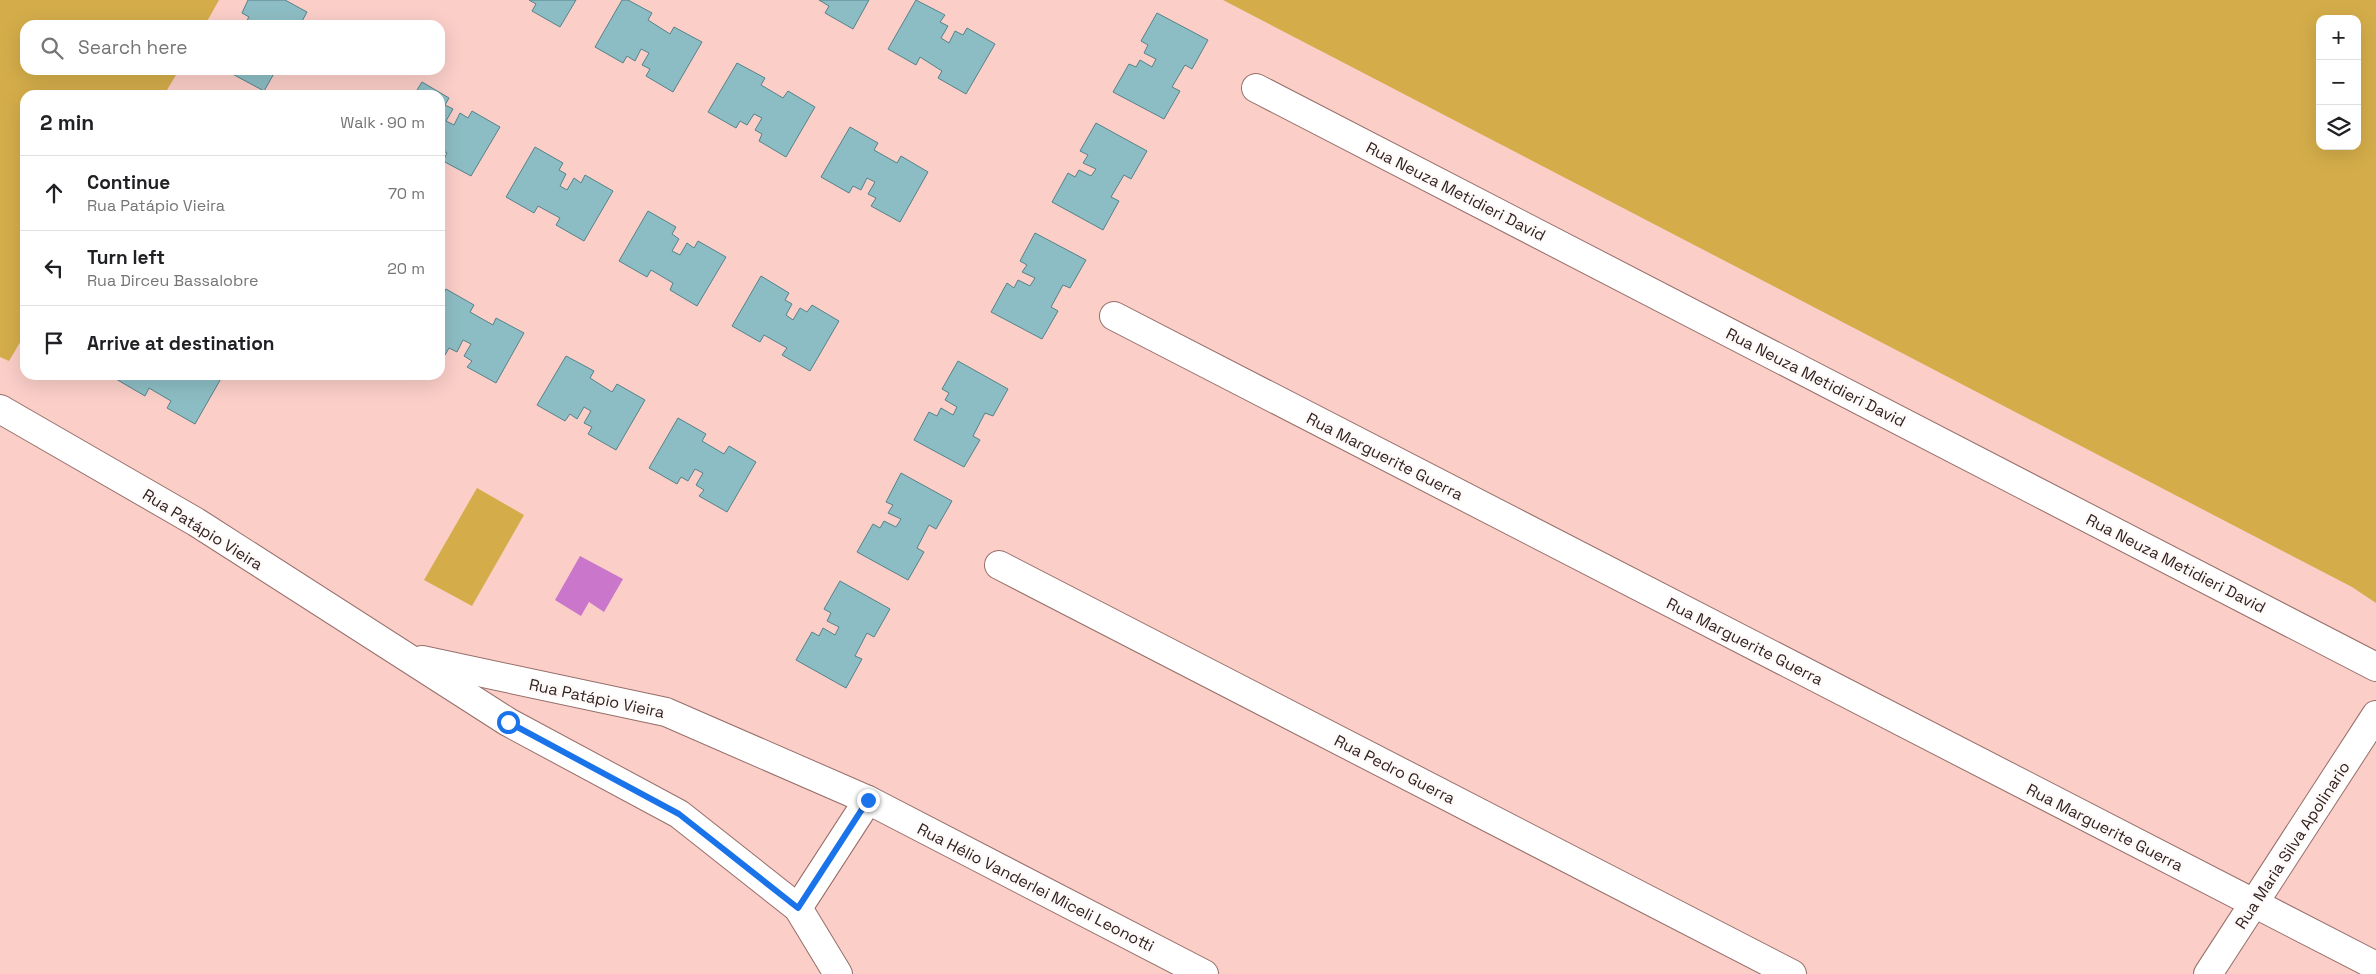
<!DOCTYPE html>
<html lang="en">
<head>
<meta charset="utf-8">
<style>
	body { margin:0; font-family:"Space Grotesk",sans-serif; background:#f2f2f2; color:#202124 }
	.controls { position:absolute; right:15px; top:15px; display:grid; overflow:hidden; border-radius:10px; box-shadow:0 5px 20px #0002 }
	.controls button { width:45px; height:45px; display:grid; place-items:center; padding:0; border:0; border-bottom:1px solid #e0e0e0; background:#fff; color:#202124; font:25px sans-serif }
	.stop { position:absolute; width:15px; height:15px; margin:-11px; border:4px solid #1a73e8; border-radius:50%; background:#fff }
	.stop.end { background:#1a73e8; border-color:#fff; box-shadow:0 1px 5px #0008 }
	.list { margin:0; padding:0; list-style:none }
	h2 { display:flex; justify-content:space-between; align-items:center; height:65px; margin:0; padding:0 20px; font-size:21px }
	h2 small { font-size:16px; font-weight:400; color:#757577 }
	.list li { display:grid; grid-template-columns:32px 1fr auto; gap:15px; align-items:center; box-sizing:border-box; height:75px; padding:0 20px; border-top:1px solid #e0e0e0 }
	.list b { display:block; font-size:19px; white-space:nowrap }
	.list p { margin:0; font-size:16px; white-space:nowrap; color:#757577 }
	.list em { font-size:16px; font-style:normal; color:#757577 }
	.icon { flex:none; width:28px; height:28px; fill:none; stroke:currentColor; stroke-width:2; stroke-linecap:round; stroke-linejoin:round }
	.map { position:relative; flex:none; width:2376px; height:974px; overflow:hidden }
	.search { position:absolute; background:#fff; box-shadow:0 5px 20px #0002; left:20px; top:20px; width:425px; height:55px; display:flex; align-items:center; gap:12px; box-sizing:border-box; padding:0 18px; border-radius:15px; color:#757577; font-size:19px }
	.panel { position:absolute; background:#fff; box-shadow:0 5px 20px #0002; left:20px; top:90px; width:425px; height:290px; border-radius:15px }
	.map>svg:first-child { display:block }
</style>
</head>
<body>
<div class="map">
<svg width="2376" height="974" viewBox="0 0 2376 974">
	<rect width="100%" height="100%" fill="#fbcec8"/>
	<g fill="#d4ad4a" fill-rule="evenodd">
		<path d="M0,0H219L205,25H25V70H179L164,95H25V334L9,361L0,357Z"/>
		<path d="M1223,0H2376V603L2352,587ZM2320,19H2357V146H2320Z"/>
		<path d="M477,488L524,515L472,606L424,580Z"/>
	</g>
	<path fill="#ca76ca" d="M580,556L623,579L604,612L589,602L581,616L555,600Z"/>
	<g fill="#8dbdc4" stroke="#548289">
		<path d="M248,0H285L307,12L300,25H244L249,17L242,13Z"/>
		<path d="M529,0H576L560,27L532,11L536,4Z"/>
		<path d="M622,0H628L652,13L648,20L670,34L674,27L702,42L673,92L646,76L650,69L642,65L649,53L641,49L635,61L627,56L623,63L595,47Z"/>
		<path d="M819,0H869L853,29L825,13L829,6Z"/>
		<path d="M916,0L945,15L940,22L948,26L941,38L949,43L955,31L963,35L967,28L995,44L966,94L938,78L942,71L920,57L916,65L888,49Z"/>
		<path d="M1157,13L1208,40L1192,69L1185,65L1172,87L1180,91L1164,119L1113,92L1129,64L1136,67L1140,60L1152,67L1156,59L1144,53L1148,45L1141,41Z"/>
		<path d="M737,63L765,78L761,85L783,98L788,91L815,107L786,157L759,141L762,134L755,130L762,118L754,114L747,125L740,121L736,128L708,112Z"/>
		<path d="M225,70H276L264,91Z"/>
		<path d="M422,82L449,98L445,105L453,109L446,121L454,125L460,113L468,118L472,111L500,127L471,176L443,161L447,153L440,149V95H414Z"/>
		<path d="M1096,123L1147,151L1131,179L1124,175L1111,197L1119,201L1103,230L1052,202L1068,173L1075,177L1079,170L1091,176L1096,169L1083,163L1088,155L1080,151Z"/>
		<path d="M850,127L878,143L874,150L897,163L901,156L928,172L900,222L871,206L876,198L868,194L875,182L867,178L861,190L853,186L849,193L821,177Z"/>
		<path d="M535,147L563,163L559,170L566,174L560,186L567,190L574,178L581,183L585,175L613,191L584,241L556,225L560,218L538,206L534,213L506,197Z"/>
		<path d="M648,211L676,227L672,234L679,239L672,251L680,255L687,243L694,248L698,241L726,257L697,306L670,290L673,283L651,270L647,277L619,261Z"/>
		<path d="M1035,233L1086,260L1070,288L1063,285L1051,307L1058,311L1042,339L991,312L1007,283L1014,288L1018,280L1030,286L1035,278L1022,272L1027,265L1020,261Z"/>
		<path d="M761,276L789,293L785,300L792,304L786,315L793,320L800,308L807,312L812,305L839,321L810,371L782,355L787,348L764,335L760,342L732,326Z"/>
		<path d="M446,289L474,305L470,312L493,325L496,318L524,333L496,383L467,367L472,361L464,356L471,344L463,340L457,352L449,348L445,355L440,352V300Z"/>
		<path d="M566,356L594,371L590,378L612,392L617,384L645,400L616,450L588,434L592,427L584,423L591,411L584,407L577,419L570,414L565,421L537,405Z"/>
		<path d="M958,361L1008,389L993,416L985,413L973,436L980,440L964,467L914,440L929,412L937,416L941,408L953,415L957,407L945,400L949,393L942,389Z"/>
		<path d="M119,375H223L195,424L167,408L171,401L149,388L145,396L116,379Z"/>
		<path d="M678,418L706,434L702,441L724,454L729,446L756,462L727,512L699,496L704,490L696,485L703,473L695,469L688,481L681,477L677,484L649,468Z"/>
		<path d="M901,473L952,501L936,529L929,525L917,548L924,552L908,580L857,552L873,524L880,528L884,521L896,527L901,519L888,513L893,505L886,502Z"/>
		<path d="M840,581L890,609L874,637L867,633L855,656L862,659L846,688L796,660L812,632L819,636L823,628L835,635L839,627L827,621L831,613L824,609Z"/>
	</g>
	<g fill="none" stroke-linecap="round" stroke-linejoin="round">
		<defs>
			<g id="minor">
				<path d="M1256,88L2376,667"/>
				<path d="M1114,316L2376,966"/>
				<path d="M0,409L196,522L508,722L679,814L798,908L838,974"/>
				<path d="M999,565L1792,974"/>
				<path d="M422,660L666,712L868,800L1204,974"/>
				<path d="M798,908L868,800"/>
				<path d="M2208,974L2376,715"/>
			</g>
		</defs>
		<use href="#minor" stroke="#956e69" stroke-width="30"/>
		<use href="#minor" stroke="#fff" stroke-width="28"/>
	</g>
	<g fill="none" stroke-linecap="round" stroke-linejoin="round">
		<path stroke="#1a73e8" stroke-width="6" d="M508,722L679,814L798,908L868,800"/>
	</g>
	<g text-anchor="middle" stroke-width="5" stroke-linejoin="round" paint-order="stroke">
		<g font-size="16" fill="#322220" stroke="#fffafa">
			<text transform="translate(1456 191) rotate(27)" y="6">Rua Neuza Metidieri David</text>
			<text transform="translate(1816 377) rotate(27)" y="6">Rua Neuza Metidieri David</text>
			<text transform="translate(1385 456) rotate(27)" y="6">Rua Marguerite Guerra</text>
			<text transform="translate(203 529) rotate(32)" y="6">Rua Patápio Vieira</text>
			<text transform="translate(2176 563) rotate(27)" y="6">Rua Neuza Metidieri David</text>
			<text transform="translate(1745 641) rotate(27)" y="6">Rua Marguerite Guerra</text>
			<text transform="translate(597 698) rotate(12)" y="6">Rua Patápio Vieira</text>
			<text transform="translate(1395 769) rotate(27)" y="6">Rua Pedro Guerra</text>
			<text transform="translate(2105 827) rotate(27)" y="6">Rua Marguerite Guerra</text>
			<text transform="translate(2292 845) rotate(-57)" y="6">Rua Maria Silva Apolinario</text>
			<text transform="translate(1036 887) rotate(27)" y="6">Rua Hélio Vanderlei Miceli Leonotti</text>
		</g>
	</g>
</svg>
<div class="controls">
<button>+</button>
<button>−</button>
<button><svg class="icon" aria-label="layers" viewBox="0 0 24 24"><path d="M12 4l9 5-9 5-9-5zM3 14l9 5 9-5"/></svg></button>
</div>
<div class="stop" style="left:508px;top:722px"></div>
<div class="stop end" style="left:868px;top:800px"></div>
<div class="search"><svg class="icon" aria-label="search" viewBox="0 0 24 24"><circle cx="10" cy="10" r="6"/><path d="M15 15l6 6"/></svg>Search here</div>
<section class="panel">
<h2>2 min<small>Walk · 90 m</small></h2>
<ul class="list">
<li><svg class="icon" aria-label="ahead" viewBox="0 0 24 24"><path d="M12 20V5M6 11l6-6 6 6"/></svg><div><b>Continue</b><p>Rua Patápio Vieira</p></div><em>70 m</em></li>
<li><svg class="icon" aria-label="left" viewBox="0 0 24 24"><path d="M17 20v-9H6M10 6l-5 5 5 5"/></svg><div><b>Turn left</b><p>Rua Dirceu Bassalobre</p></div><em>20 m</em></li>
<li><svg class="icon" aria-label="arrive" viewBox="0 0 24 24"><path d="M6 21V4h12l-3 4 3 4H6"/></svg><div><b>Arrive at destination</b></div></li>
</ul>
</section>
</div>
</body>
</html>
